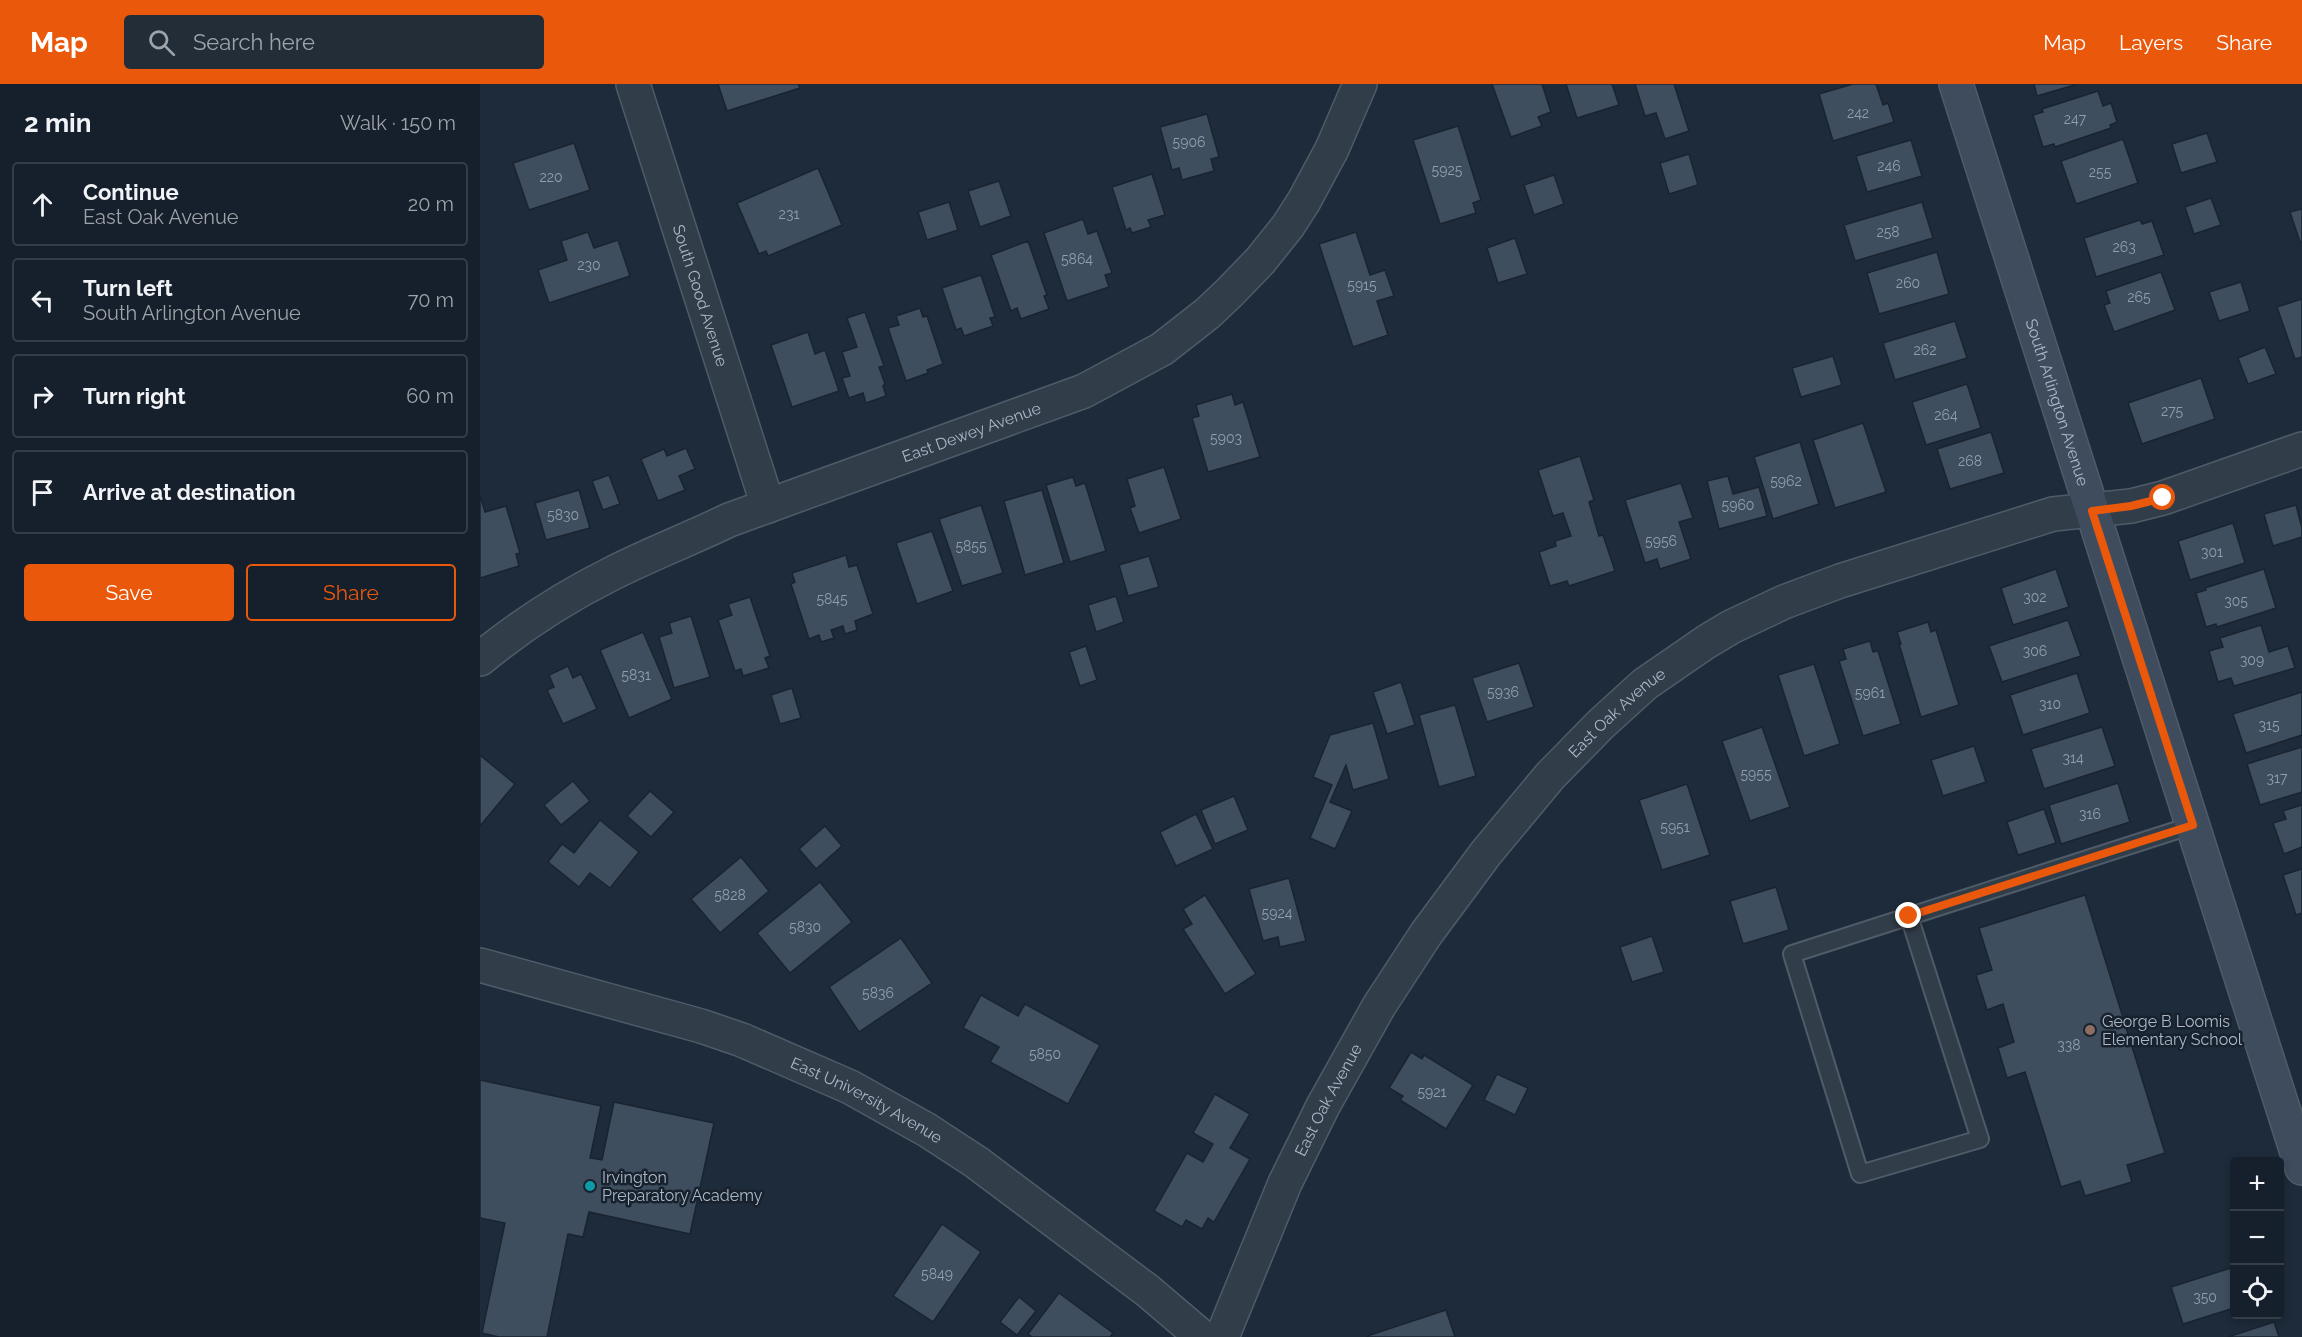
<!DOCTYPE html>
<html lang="en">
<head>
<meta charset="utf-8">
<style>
	body { margin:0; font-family:Raleway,sans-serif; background:#232d38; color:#f1f3f6 }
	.controls { position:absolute; right:18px; bottom:18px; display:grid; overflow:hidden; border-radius:6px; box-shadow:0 3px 9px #0003 }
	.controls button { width:54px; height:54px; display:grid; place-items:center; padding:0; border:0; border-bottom:2px solid #353e48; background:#16202c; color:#f1f3f6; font:30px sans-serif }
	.stop { position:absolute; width:18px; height:18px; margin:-14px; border:4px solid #ea580c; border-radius:50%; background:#fff }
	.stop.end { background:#ea580c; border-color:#fff; box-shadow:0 2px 6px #0008 }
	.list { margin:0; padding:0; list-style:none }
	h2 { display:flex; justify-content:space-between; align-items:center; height:78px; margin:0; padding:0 24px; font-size:26px }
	h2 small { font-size:20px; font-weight:400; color:#9ea3a9 }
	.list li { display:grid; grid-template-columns:39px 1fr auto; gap:18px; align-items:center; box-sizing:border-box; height:84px; margin:0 12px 12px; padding:0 12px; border:2px solid #353e48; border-radius:6px }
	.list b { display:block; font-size:22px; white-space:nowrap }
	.list p { margin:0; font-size:20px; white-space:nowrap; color:#9ea3a9 }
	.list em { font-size:20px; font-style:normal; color:#9ea3a9 }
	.actions { display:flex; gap:12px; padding:18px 24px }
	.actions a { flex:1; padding:14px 0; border:2px solid #ea580c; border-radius:6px; text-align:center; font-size:21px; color:#ea580c }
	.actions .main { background:#ea580c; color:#fff }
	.icon { flex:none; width:33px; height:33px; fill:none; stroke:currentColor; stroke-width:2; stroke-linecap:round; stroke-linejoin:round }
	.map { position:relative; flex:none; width:1822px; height:1253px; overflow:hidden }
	header { display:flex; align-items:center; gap:36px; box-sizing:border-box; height:84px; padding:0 30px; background:#ea580c; color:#fff }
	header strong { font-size:28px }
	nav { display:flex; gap:33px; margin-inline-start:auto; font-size:21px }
	.search { width:420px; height:54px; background:#232d38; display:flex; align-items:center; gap:15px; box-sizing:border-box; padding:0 21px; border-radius:6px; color:#9ea3a9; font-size:22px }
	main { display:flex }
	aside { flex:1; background:#16202c }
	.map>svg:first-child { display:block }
</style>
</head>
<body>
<header>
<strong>Map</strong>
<div class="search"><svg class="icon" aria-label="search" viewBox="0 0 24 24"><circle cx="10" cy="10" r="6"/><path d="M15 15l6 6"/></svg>Search here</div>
<nav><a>Map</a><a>Layers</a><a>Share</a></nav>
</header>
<main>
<aside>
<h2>2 min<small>Walk · 150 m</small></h2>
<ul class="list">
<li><svg class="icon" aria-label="ahead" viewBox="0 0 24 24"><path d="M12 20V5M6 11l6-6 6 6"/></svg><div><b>Continue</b><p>East Oak Avenue</p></div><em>20 m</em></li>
<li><svg class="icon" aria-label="left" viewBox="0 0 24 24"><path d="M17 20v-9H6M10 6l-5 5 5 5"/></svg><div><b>Turn left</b><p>South Arlington Avenue</p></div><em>70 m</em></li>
<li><svg class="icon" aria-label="right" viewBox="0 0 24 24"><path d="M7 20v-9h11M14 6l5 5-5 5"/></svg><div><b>Turn right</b></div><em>60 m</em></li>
<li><svg class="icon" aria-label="arrive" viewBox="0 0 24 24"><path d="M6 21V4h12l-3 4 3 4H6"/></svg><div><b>Arrive at destination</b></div></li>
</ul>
<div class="actions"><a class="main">Save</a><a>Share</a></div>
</aside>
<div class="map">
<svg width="1822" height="1253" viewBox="0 0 1822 1253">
	<rect width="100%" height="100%" fill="#1e2b3a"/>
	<g fill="#3f4e5f" stroke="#1a2431" stroke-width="1.5">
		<path d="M238,0H318L320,4L247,27Z"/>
		<path d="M1012,0H1062L1071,28L1058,33L1062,42L1031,53Z"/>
		<path d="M1086,0H1132L1139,21L1097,34Z"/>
		<path d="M1155,0H1194L1209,47L1185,55L1176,29L1165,32Z"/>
		<path d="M1373,0H1396L1403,21L1408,19L1414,38L1353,57L1339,10Z"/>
		<path d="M1554,0H1598L1557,12Z"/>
		<path d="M1618,7L1623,22L1631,19L1637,38L1630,41L1631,44L1575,63L1574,60L1563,63L1553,31L1563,28L1562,25Z"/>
		<path d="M727,30L739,73L731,75L734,87L702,96L699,84L692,86L680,43Z"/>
		<path d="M978,42L1001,116L993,119L996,129L960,140L933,56Z"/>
		<path d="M1727,49L1737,78L1701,89L1692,60Z"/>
		<path d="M1643,55L1658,99L1596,120L1581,77Z"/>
		<path d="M1431,56L1442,92L1387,108L1376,72Z"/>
		<path d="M94,59L110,106L49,126L33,79Z"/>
		<path d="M1209,70L1218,101L1189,110L1180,79Z"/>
		<path d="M338,84L362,141L288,172L286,167L279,170L257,119Z"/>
		<path d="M672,90L685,131L668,136L671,143L652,149L650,144L646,146L632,103Z"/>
		<path d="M1074,91L1084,120L1054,131L1044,101Z"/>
		<path d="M519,97L531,132L500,143L488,107Z"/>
		<path d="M1731,114L1741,141L1714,150L1705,123Z"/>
		<path d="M469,118L478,146L447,156L438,128Z"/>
		<path d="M1442,118L1453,154L1375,177L1364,141Z"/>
		<path d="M1822,125V158H1820L1810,128Z"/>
		<path d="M603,135L608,150L617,147L632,189L625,191L629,203L587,217L564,149Z"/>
		<path d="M1660,136L1662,140L1672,137L1684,171L1616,193L1604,154Z"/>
		<path d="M108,148L114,164L138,156L150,192L69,219L58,186L87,176L81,157Z"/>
		<path d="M876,148L890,191L905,186L914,212L897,217L908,251L873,263L839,160Z"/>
		<path d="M1035,154L1047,190L1018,199L1007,164Z"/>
		<path d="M548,157L567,211L564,212L569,225L541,235L537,224L531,227L511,171Z"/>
		<path d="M1457,168L1469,210L1399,230L1387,189Z"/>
		<path d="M1681,188L1695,226L1634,248L1624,221L1630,219L1626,207Z"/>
		<path d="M501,191L515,233L510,234L513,242L484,252L481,244L476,246L462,204Z"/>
		<path d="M1761,198L1770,227L1739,237L1729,208Z"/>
		<path d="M1822,215V273L1815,275L1797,223Z"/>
		<path d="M440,224L443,233L447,232L463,280L447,286L448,289L426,297L408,244L419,241L416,232Z"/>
		<path d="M385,228L404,282L399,283L405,300L403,302L406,312L386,319L383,309L369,314L362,294L370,292L362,268L377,263L367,234Z"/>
		<path d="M1475,237L1487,274L1415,296L1403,259Z"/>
		<path d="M328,248L335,270L345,266L359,307L312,323L291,261Z"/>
		<path d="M1785,263L1796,290L1768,300L1758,274Z"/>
		<path d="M1353,272L1362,301L1321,313L1312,284Z"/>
		<path d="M1721,294L1735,335L1662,360L1648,319Z"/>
		<path d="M1487,300L1501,344L1446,361L1432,318Z"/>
		<path d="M752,310L755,321L763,318L780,373L728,388L712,334L719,332L716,321Z"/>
		<path d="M1383,339L1406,408L1355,424L1333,356Z"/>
		<path d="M1511,348L1524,389L1470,405L1457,365Z"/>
		<path d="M1320,358L1339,420L1293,435L1274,373Z"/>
		<path d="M206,364L215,385L199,392L205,406L178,417L161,375L184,365L187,372Z"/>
		<path d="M1100,372L1114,416L1109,418L1119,452L1123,451L1135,487L1089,502L1087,497L1070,502L1059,468L1076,462L1075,457L1091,452L1083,429L1073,432L1058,386Z"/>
		<path d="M684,383L701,435L659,449L650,424L655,422L647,395Z"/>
		<path d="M129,391L140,420L123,426L112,397Z"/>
		<path d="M1248,392L1253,410L1279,403L1287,432L1239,445L1227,397Z"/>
		<path d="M593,393L596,402L605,399L626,467L590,478L566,401Z"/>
		<path d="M1201,399L1213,434L1199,438L1211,475L1180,485L1177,475L1165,479L1145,416Z"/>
		<path d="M99,406L110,444L66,456L55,419Z"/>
		<path d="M562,406L584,479L545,491L524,417Z"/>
		<path d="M0,411L5,428L26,422L40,469L36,470L39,482L0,494Z"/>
		<path d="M501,421L523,489L482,502L459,435Z"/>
		<path d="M1816,421L1822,444V453L1793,462L1784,430Z"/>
		<path d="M1753,439L1765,479L1710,496L1698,457Z"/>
		<path d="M452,447L473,507L437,520L416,459Z"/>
		<path d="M366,471L369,483L377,481L393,530L375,537L377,546L365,550L363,542L351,546L354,554L341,558L339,551L329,555L311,500L315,498L312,489Z"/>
		<path d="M669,472L679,503L648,512L639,481Z"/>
		<path d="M1576,485L1589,523L1533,541L1521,504Z"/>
		<path d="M1784,485L1796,524L1737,543L1736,540L1726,543L1716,509L1726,506L1725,504Z"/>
		<path d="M636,512L644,538L616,548L608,521Z"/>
		<path d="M270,513L290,572L285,574L289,584L263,592L261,585L255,587L238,536L252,531L248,520Z"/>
		<path d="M211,532L230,593L194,604L179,553L192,549L189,539Z"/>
		<path d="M1588,536L1601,572L1522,598L1509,562Z"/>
		<path d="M1448,538L1451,548L1456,546L1479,621L1441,633L1419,560H1421L1417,548Z"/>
		<path d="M1781,541L1789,568L1808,562L1815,584L1754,602L1751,594L1738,598L1729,567L1743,563L1740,554Z"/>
		<path d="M163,548L192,615L149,634L120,566Z"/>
		<path d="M1390,557L1393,568L1398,567L1421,640L1383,652L1359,577L1366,575L1363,565Z"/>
		<path d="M606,562L617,596L600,602L589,568Z"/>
		<path d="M1039,579L1054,623L1007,638L992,594Z"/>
		<path d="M1334,580L1360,660L1324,672L1298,591Z"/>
		<path d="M88,582L93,594L101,590L117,625L83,640L67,606L74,603L69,591Z"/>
		<path d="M1597,589L1610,629L1543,651L1530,611Z"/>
		<path d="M921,598L935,641L907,650L893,608Z"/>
		<path d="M312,604L321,634L300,640L291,611Z"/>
		<path d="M1822,608V651L1766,669L1753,630Z"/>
		<path d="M975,621L996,692L959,703L939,631Z"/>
		<path d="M893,639L909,695L873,706L866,681L850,718L872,727L855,765L830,754L852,701L833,693L850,651Z"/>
		<path d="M1282,643L1310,723L1270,737L1242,657Z"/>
		<path d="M1622,643L1635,682L1564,705L1551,665Z"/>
		<path d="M1494,662L1506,698L1463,712L1451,676Z"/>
		<path d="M1822,663V708L1780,721L1767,680Z"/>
		<path d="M0,671L35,700L0,742Z"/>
		<path d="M93,697L110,717L81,741L64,721Z"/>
		<path d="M1638,699L1650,738L1581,760L1569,721Z"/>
		<path d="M1207,700L1230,771L1182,786L1159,716Z"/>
		<path d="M170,707L194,728L171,753L147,732Z"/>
		<path d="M754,712L768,746L735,760L721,726Z"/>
		<path d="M1822,721V763L1804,770L1793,739L1806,735L1803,727Z"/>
		<path d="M1564,725L1576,759L1538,771L1527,738Z"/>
		<path d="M716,730L733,765L696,782L680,748Z"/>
		<path d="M120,736L159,768L130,804L110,789L99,803L68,778L82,760L94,769Z"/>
		<path d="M345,742L362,762L336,785L319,765Z"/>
		<path d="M261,773L289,807L240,849L211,815Z"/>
		<path d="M1822,785V829L1816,831L1803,791Z"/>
		<path d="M809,794L826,857L800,863L798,853L783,857L769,805Z"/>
		<path d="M340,798L372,838L310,889L277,849Z"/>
		<path d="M1296,803L1309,846L1263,860L1250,817Z"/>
		<path d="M725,811L776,890L745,910L703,845L712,840L703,825Z"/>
		<path d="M1605,811L1685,1069L1647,1081L1652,1098L1605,1112L1600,1097L1581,1103L1545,988L1527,994L1518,964L1534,958L1523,920L1507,926L1496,891L1512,886L1499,844Z"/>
		<path d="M1172,852L1184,888L1152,898L1140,863Z"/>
		<path d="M421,854L452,899L379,948L349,903Z"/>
		<path d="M501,911L538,932L545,920L620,961L588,1020L510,978L519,963L483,944Z"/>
		<path d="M931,968L942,975L944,971L993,1001L966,1045L920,1016L923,1012L909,1004Z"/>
		<path d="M1017,990L1048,1004L1035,1031L1004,1016Z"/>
		<path d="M0,996L121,1022L110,1074L122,1076L134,1018L234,1039L210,1150L109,1128L103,1153L88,1150L67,1253H19L2,1249L25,1139L0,1134Z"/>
		<path d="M735,1010L770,1030L750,1064L770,1075L734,1138L728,1134L722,1145L706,1136L702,1143L674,1127L707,1069L723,1078L733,1060L713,1049Z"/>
		<path d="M462,1140L501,1168L453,1238L413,1212Z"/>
		<path d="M1754,1183V1224L1703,1240L1691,1203Z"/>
		<path d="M579,1209L633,1249L630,1253H552L548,1250Z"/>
		<path d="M539,1213L556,1227L537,1251L520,1238Z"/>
		<path d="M966,1226L975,1253H887V1252Z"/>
		<path d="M1794,1238L1799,1253H1748Z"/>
	</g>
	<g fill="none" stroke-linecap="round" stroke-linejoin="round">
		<defs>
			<path id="service" d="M1429,832L1500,1055L1380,1090L1312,870L1713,741"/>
			<g id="minor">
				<path id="s1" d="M153,0L288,422"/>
				<path id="s2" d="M0,575C40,542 85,513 131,490C170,470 210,455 249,436L604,307L682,265L728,229L750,208L780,177L808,142L824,117L852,65L880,0"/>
				<path id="s3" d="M0,881L221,942L262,956L370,1003L447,1046L496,1078L668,1207L722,1253"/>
				<path id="s4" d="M742,1253L805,1099L843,1022L899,922L946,850L1006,769L1070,692L1121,640L1165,600L1226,558L1251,543L1304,518L1360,497L1573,430L1651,422L1683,414L1822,365"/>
			</g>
			<g id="secondary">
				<path id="s5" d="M1476,0L1822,1084"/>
			</g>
		</defs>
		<use href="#service" stroke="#4f5b68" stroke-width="20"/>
		<use href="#minor" stroke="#4f5b68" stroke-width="36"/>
		<use href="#secondary" stroke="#4f5b68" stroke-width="36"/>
		<use href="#service" stroke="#323d4a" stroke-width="16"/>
		<use href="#minor" stroke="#323d4a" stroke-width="33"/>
		<use href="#secondary" stroke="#3f4c5e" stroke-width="33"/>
	</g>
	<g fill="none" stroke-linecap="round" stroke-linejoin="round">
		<path stroke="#ea580c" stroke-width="8" d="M1429,832L1713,741L1612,427L1651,422L1683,414"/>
	</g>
	<circle fill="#8d6e63" stroke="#18222e" stroke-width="2" cx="1610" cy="946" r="6"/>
	<circle fill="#0f9aa8" stroke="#18222e" stroke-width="2" cx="110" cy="1102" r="6"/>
	<g text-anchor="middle" stroke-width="5" stroke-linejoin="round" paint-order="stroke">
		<g font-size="14" fill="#919ead">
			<text x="1378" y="34">242</text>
			<text x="1595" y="40">247</text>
			<text x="709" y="63">5906</text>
			<text x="1409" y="87">246</text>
			<text x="967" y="91">5925</text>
			<text x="1620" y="93">255</text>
			<text x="71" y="98">220</text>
			<text x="309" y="135">231</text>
			<text x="1408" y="153">258</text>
			<text x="1644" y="168">263</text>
			<text x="597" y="180">5864</text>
			<text x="109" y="186">230</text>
			<text x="1428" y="204">260</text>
			<text x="882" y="206">5915</text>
			<text x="1659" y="218">265</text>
			<text x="1445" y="271">262</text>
			<text x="1692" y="332">275</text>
			<text x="1466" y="336">264</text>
			<text x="746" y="359">5903</text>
			<text x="1490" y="382">268</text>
			<text x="1306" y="402">5962</text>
			<text x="1258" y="426">5960</text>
			<text x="83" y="436">5830</text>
			<text x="1181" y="462">5956</text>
			<text x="491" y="467">5855</text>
			<text x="1732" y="473">301</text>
			<text x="1555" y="518">302</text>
			<text x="352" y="520">5845</text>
			<text x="1756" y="522">305</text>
			<text x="1555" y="572">306</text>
			<text x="1772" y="581">309</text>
			<text x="156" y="596">5831</text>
			<text x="1023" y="613">5936</text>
			<text x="1390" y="614">5961</text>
			<text x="1570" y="625">310</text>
			<text x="1789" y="646">315</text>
			<text x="1593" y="679">314</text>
			<text x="1276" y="695">5955</text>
			<text x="1797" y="699">317</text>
			<text x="1610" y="735">316</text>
			<text x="1195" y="748">5951</text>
			<text x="250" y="816">5828</text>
			<text x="797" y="834">5924</text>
			<text x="325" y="848">5830</text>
			<text x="398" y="914">5836</text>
			<text x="1589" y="966">338</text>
			<text x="565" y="975">5850</text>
			<text x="952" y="1013">5921</text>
			<text x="457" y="1195">5849</text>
			<text x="1725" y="1218">350</text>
		</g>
		<g font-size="16" fill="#acb8c7" stroke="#18222e">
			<text dy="6" stroke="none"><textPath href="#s1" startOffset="222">South Good Avenue</textPath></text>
			<text dy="6" stroke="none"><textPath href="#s5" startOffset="334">South Arlington Avenue</textPath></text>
			<text dy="6" stroke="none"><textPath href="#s2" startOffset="544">East Dewey Avenue</textPath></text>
			<text dy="6" stroke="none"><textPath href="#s4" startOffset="746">East Oak Avenue</textPath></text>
			<text dy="6" stroke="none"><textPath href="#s4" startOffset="260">East Oak Avenue</textPath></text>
			<text dy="6" stroke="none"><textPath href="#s3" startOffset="411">East University Avenue</textPath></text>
		</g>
		<g font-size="16" fill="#acb8c7" stroke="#18222e" text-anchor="start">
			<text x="1622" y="943">George B Loomis<tspan x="1622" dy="18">Elementary School</tspan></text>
			<text x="122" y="1099">Irvington<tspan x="122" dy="18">Preparatory Academy</tspan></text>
		</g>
	</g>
</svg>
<div class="controls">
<button>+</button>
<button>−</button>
<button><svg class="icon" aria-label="locate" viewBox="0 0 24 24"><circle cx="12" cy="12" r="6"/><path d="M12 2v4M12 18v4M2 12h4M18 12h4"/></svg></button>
</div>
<div class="stop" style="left:1683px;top:414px"></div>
<div class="stop end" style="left:1429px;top:832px"></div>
</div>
</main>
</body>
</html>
